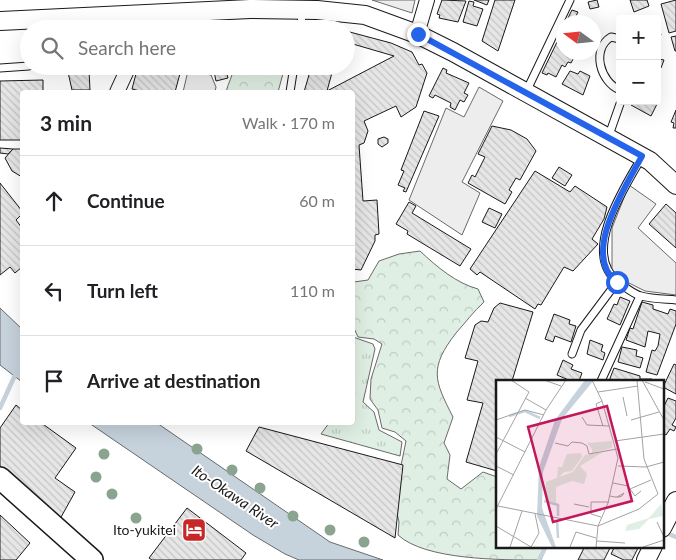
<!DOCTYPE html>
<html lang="en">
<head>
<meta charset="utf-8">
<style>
	body { margin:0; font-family:Lato,sans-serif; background:#f2f2f2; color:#202124 }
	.controls { position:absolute; right:15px; top:15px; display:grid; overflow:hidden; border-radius:5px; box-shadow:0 5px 20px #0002 }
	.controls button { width:45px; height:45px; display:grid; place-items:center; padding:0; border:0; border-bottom:1px solid #e0e0e0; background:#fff; color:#202124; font:25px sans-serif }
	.compass { position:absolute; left:556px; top:15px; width:45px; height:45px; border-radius:50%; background:#fff; box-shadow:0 5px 20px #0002; rotate:285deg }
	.stop { position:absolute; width:15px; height:15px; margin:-11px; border:4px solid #2563eb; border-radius:50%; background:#fff }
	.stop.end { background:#2563eb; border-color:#fff; box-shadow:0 1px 5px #0008 }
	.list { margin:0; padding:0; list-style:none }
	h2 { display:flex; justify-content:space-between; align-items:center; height:65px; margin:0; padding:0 20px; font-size:21px }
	h2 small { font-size:16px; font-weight:400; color:#757577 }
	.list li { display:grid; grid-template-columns:32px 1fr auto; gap:15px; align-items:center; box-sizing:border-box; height:90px; padding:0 20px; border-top:1px solid #e0e0e0 }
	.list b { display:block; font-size:19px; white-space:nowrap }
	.list em { font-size:16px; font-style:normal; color:#757577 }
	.icon { flex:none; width:28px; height:28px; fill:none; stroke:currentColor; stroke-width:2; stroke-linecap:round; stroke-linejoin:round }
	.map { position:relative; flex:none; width:676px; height:560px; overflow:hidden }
	.search { position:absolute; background:#fff; box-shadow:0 5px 20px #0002; left:20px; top:20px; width:335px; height:55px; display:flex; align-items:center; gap:12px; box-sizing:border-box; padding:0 18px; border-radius:28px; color:#757577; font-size:19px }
	.panel { position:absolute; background:#fff; box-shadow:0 5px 20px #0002; left:20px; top:90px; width:335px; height:335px; border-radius:5px }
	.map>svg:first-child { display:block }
</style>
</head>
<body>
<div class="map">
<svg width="676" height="560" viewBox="0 0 676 560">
	<defs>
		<pattern id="grass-tufts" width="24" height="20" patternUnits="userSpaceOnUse" patternTransform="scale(1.25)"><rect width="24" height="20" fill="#e0efe3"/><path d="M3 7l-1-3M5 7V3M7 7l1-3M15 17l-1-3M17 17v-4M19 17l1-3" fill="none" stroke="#c0ccc2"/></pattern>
		<pattern id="forest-crowns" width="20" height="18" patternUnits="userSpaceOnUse" patternTransform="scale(1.25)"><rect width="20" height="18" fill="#e0efe3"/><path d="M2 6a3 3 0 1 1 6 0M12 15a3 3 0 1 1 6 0" fill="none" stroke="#c0ccc2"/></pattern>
		<pattern id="building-back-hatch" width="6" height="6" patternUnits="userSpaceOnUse" patternTransform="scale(1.25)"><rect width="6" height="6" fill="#e6e6e6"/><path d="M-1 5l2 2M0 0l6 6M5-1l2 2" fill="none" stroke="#c5c5c5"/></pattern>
	</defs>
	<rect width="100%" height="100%" fill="#fff"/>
	<path fill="url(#grass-tufts)" stroke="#6a6a6a" d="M353,337L373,344L375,349L363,402L374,412L379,430L402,442L400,456L321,434L329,423L352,422Z"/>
	<g fill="url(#forest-crowns)" stroke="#6a6a6a">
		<path d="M234,66H285L278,92H226C228,83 233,76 234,66Z"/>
		<path d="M420,251C437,267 456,283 478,289L484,302C473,312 466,322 456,333C429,368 434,380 453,417L444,443L450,455L447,479L461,489L483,472L497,477V546H547L541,560C500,560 425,560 398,535L399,522L394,500L406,441L395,432L382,428L378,410L370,399L371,379L382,344L374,339L358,337L353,326L352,279L354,282L368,280L379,261L399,254Z"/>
	</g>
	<g fill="#ededed" stroke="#6a6a6a">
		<path d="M372,0H415L412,13Z"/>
		<path d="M188,71L211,75L216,87L215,92H183Z"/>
		<path d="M479,87L503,101L462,182L480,193L462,235L409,200L446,108L464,117Z"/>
		<path d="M629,185L656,204L638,228L676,263V295L645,291L629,283L612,270V228Z"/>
	</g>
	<g fill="#c6d2dc" stroke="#6a6a6a">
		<path d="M0,308L22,329V382L0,365Z"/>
		<path d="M89,423H157L330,542L383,560H299L285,554L253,535Z"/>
	</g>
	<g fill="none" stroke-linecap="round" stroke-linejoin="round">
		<g stroke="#c6d2dc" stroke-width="4.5">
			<path d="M0,408L16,373"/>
			<path d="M671,535L676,537"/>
			<path d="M539,560L546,546"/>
		</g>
	</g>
	<g fill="url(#building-back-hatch)" stroke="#1a1a1a">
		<path d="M442,0L466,1L458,22L439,18L440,15L437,14Z"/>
		<path d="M474,0H489L487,5Z"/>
		<path d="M495,0H515L498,51L482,41Z"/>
		<path d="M597,0L599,7L590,9L588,2Z"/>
		<path d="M630,0H647L649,6L634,12Z"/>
		<path d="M676,0V31L669,33L661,4Z"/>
		<path d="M469,1L474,2L473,6L483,9L477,26L463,22Z"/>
		<path d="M572,10L578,12L576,16L582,18L580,22H566Z"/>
		<path d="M657,22L661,35L658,36L657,35Z"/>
		<path d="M346,31L391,43L412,52L419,65L422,64L427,73L416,107L401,117L396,106L364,121L368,131L364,143L359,145L363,201L377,200L379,234L375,235V241L361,270L352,269V92H304L309,75L307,74L309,66L333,69L327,91L394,56L346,42Z"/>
		<path d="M676,36V51H675L671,37Z"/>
		<path d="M557,42L564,45V52H577L571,63L568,62L565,67L562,65L556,77L548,73L547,75L542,73Z"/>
		<path d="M659,59L664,60L661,68L658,67L657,70Z"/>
		<path d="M138,66H182L175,92H144L132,89Z"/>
		<path d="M210,66H228L225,67L228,78L216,81L214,71L211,72Z"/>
		<path d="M254,66H266L265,70Z"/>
		<path d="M443,68L447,70L446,73L469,83L464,93L468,95L464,102L460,100L455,110L450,107L451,103L435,95L433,98L429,96Z"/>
		<path d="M89,71L90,90H72L68,72Z"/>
		<path d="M570,71L578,74L580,71L590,76L583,95L562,84Z"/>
		<path d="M43,80V92H22V140H0V81Z"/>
		<path d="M633,101L640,102H658L651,116L631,105Z"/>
		<path d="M676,110V128H673L674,123L671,122Z"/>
		<path d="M424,111L439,116L406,192L403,191L405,188L398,185L404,171L401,170Z"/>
		<path d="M492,126L511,130L527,139L536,151L520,180L516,178L509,190L512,192L505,204L468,183L472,175L475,177L485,157L478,154Z"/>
		<path d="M384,137L388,139V143L382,147L378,144V139Z"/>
		<path d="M0,148L13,149L8,154L0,153Z"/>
		<path d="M13,149H22V177L12,171L5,158Z"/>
		<path d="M559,167L572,175L565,186L552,178Z"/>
		<path d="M535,171L570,192L575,186L607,207L604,219L592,239L598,244L573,271L564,267L541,305L538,304L535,309L480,272L477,275L470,269Z"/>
		<path d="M0,183L22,211V214L16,220L22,228V267L15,273L10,267L0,275Z"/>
		<path d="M409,202L416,206L412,213L471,249L460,266L407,234L408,231L396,224Z"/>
		<path d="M666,204L676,213V248L649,224Z"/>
		<path d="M489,208L502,214L495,228L482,222Z"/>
		<path d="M620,297L630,301L620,325L607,319L614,304L617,305Z"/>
		<path d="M642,302L653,305V309L668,314L670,309L676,311V324L657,375L646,372L652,350L655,351L658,346L660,334L648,331L645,347L626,340L630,328L633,329Z"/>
		<path d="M500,303L533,312L512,381H497V471L466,462L483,403L467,400L478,361L465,358L475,325L481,321L488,322L494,308Z"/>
		<path d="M554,314L570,320L569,324L576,326L571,342L555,336L553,342L545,339Z"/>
		<path d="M590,340L603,345L601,351L605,353L603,360L587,354Z"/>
		<path d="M622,347L637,350L636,356L643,358L640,368L618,362Z"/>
		<path d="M563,360L573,365L571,369L582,373L579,381H571L557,375Z"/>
		<path d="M674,364L676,365V394L663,387Z"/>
		<path d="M614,368L640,376V379H652L651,381H609Z"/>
		<path d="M668,398L676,401V418L672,425L676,427L674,431L670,429L666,435L662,433V405L664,406Z"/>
		<path d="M16,405L22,410V422H40L76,448L55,478L75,492L60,519L0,468V428Z"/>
		<path d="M259,427L403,465L395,538L246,451Z"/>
		<path d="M187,508L246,553L241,560H152L149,558Z"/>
		<path d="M0,515L30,543L16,560H0Z"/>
		<path d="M585,546H607L610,548L604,560H578Z"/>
		<path d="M615,546H639L632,560H624L611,554Z"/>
	</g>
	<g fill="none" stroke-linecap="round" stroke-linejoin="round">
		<defs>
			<g id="service">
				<path d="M300,29L303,10"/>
				<path d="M620,39L611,37C591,49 600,82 620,90"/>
				<path d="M0,68L29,66"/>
				<path d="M290,92L294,66"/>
				<path d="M526,92L570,0"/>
				<path d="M608,138L621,101"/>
				<path d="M642,157C624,188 581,253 618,282C625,287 633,294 641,296C652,299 665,299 676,300"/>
				<path d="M572,354L581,330L617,282"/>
				<path d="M601,381L640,296"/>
			</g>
			<g id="minor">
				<path d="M139,29L142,14"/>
				<path d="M417,34L427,0"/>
				<path d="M117,92L129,66"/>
			</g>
			<g id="tertiary">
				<path d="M0,21L250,9L317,10L365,15L417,34L453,52L650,161L676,185"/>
				<path d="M662,528L676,501"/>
				<path d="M646,560L653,546"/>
			</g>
			<path id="primary" d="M0,478L92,560"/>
		</defs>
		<use href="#service" stroke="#1a1a1a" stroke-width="9"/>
		<use href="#minor" stroke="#1a1a1a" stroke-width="16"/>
		<use href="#tertiary" stroke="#1a1a1a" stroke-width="20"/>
		<use href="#primary" stroke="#1a1a1a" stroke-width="24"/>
		<use href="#service" stroke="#fff" stroke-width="7"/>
		<use href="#minor" stroke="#fff" stroke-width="14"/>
		<use href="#tertiary" stroke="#fff" stroke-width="18"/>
		<use href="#primary" stroke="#fff" stroke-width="21"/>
	</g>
	<g fill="#8aa48f">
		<circle cx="197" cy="449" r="5.5"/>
		<circle cx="104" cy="454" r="5.5"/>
		<circle cx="232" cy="470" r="5.5"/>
		<circle cx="96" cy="477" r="5.5"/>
		<circle cx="260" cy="488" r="5.5"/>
		<circle cx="112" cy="494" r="5.5"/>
		<circle cx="293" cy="516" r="5.5"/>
		<circle cx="136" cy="518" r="5.5"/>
		<circle cx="330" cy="530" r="5.5"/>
		<circle cx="364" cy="542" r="5.5"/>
	</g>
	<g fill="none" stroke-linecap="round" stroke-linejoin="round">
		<path stroke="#2563eb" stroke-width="6" d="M418,34L642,156C626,186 580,255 617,282"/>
	</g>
	<defs>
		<symbol id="hotel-square" viewBox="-11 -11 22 22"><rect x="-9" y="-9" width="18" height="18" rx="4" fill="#c62828" stroke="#fff"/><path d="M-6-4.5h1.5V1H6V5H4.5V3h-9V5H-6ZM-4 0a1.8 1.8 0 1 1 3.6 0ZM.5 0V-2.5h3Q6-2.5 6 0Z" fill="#fff"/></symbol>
	</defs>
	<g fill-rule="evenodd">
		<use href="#hotel-square" x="180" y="516" width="28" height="28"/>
	</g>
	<g text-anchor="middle" stroke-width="4" stroke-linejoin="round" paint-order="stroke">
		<g font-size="14" fill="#1a1a1a" stroke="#fff" text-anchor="end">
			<text x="176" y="535">Ito-yukitei</text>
		</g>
		<g font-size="15" font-style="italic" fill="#1a1a1a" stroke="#fff">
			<text transform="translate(235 497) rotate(34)" y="5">Ito-Okawa River</text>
		</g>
	</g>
	<g transform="translate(496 380)">
		<rect width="168" height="168" fill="#fff"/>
		<path d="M85,73L86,77L76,91L68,92L61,99L62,87H66L71,74Z" fill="#e0efe3"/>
		<path d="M116,61V68L96,73V69L91,63ZM107,72L84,86L91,94L88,104L76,101L60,107V124L49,121L50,102L77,92L89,75ZM165,124L167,136L153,139L143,149L129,151L131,145L153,138Z" fill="#e0efe3"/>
		<path d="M89,0H98L66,39L47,92L46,128L60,167H56L41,136L43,87L59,40Z" fill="#c6d2dc"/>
		<path fill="none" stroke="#c6d2dc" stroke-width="2.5" d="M13,36L29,31L44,38M48,121L62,125V136M61,140L62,158"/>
		<path fill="none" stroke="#a3a3a3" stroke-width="1" d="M48,0L65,6M146,0L168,40M149,2L168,9M102,12L142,6M127,17L131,36M29,18L50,30M106,21L100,24L107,46M86,37L91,45L114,46M0,40L29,30L48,35M135,40L163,32M0,57L29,72M119,61L168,54M59,63L72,66L76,62L86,63L91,66L93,74L121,69M0,74L33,12L15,0M0,86L18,95M122,86L150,87L168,82M117,103L132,106L139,116L145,111M134,109L155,100M114,116L119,117H123L126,116L128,113L121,117M78,124L93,127M2,126L102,146L112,123L122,78L106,21L96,0M0,129L50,30L70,0M105,137L95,134V122H113M161,142L168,157M0,146L35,167M101,161L129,163M14,167L26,131M35,167L43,153L39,134M74,167L80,152L100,158M100,167L102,146L143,129L162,114L148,79L141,0M147,167L168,160"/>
		<path fill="#c2185b" fill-opacity="0.15" stroke="#c2185b" stroke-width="2.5" d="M111,26L136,121L57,142L32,47Z"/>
		<rect width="168" height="168" fill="none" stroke="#1a1a1a" stroke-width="2.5"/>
	</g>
</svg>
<div class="controls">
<button>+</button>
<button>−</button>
</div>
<svg class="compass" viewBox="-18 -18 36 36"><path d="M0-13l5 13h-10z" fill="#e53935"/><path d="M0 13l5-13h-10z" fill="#757577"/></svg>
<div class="stop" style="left:617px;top:282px"></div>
<div class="stop end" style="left:418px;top:34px"></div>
<div class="search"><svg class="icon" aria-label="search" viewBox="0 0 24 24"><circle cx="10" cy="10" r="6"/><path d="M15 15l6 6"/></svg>Search here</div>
<section class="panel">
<h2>3 min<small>Walk · 170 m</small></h2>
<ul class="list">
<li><svg class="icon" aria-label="ahead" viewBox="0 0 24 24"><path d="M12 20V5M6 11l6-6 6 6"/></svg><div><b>Continue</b></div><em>60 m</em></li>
<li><svg class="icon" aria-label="left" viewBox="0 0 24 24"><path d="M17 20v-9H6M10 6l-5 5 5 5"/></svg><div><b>Turn left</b></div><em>110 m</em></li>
<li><svg class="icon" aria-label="arrive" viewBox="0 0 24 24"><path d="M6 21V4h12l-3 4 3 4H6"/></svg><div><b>Arrive at destination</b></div></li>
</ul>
</section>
</div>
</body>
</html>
